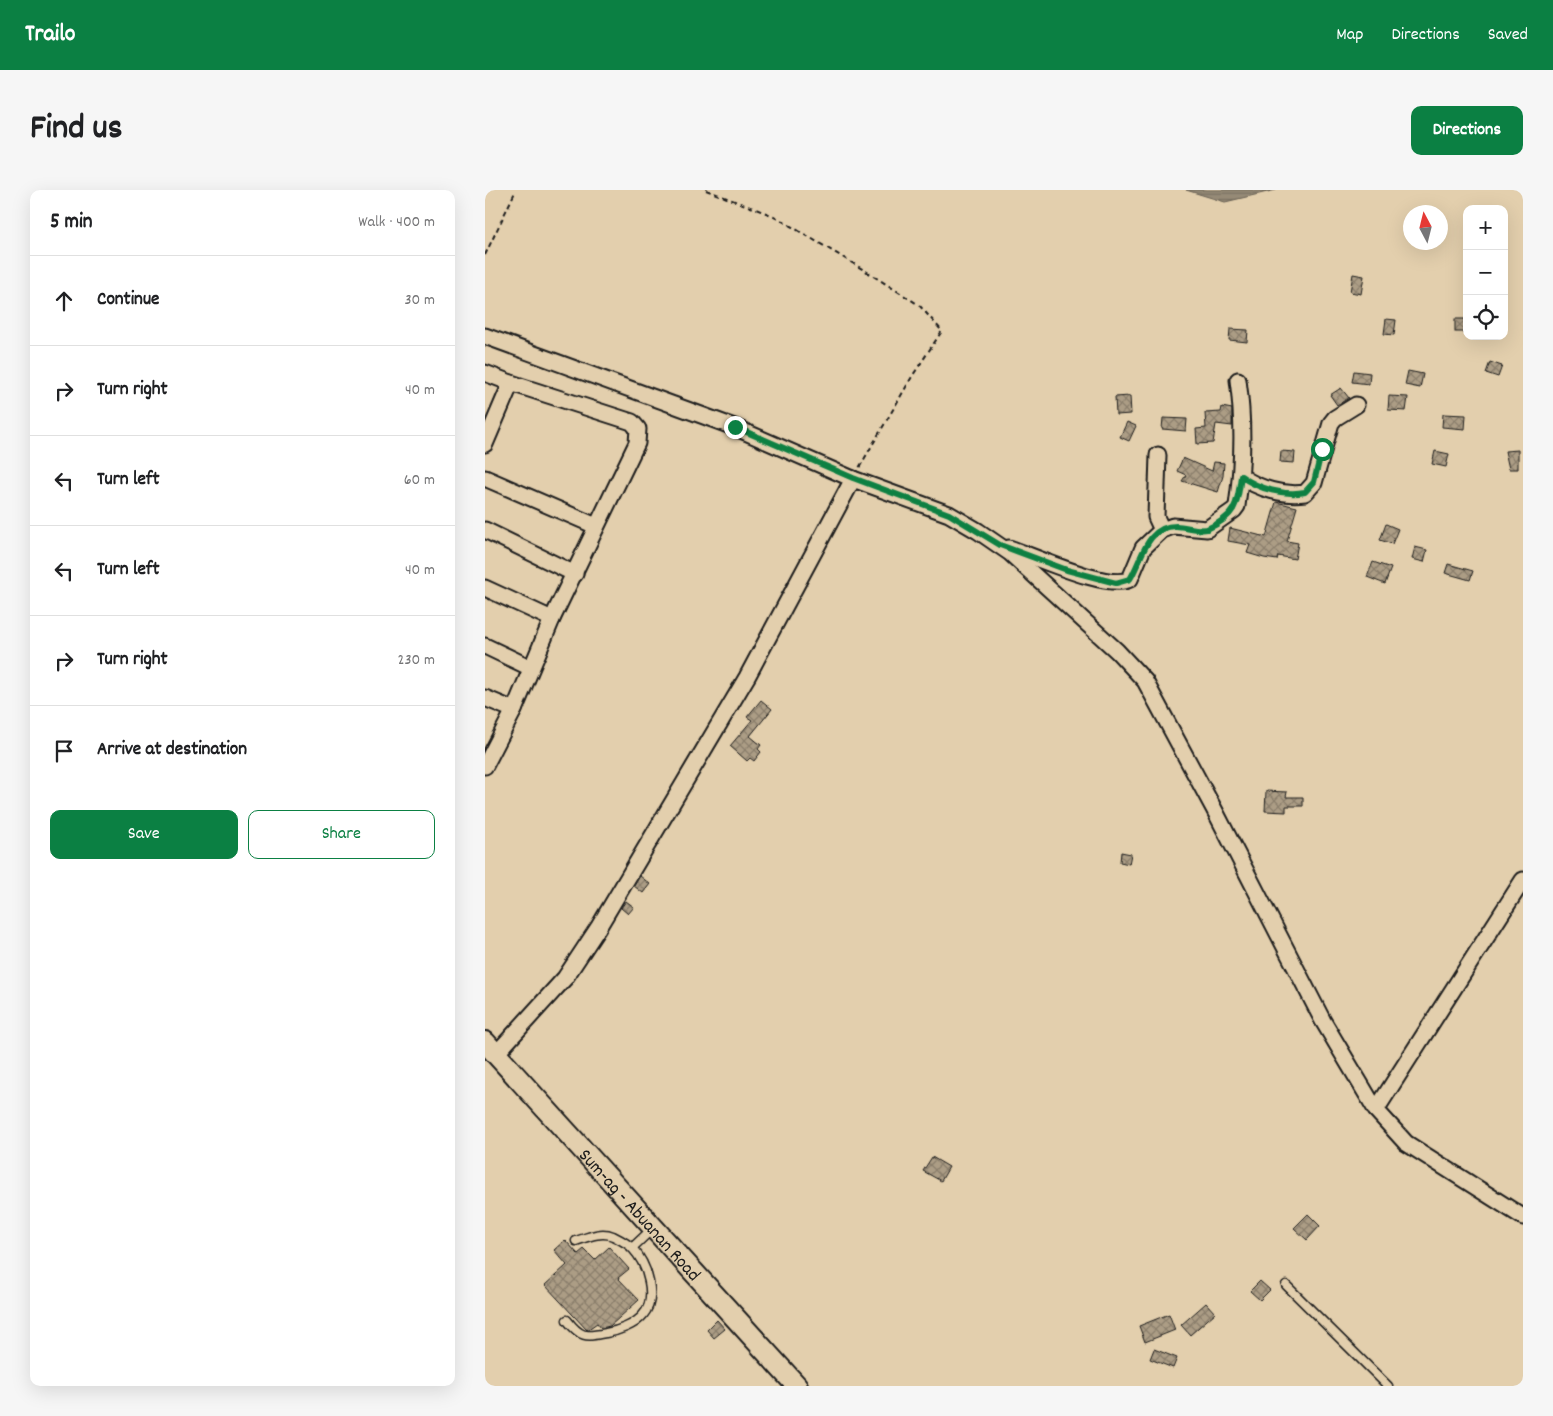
<!DOCTYPE html>
<html lang="en">
<head>
<meta charset="utf-8">
<style>
	body { margin:0; font-family:Dekko,sans-serif; background:#f6f6f6; color:#202124 }
	.controls { position:absolute; right:15px; top:15px; display:grid; overflow:hidden; border-radius:10px; box-shadow:0 5px 20px #0002 }
	.controls button { width:45px; height:45px; display:grid; place-items:center; padding:0; border:0; border-bottom:1px solid #e0e0e0; background:#fff; color:#202124; font:25px sans-serif }
	.compass { position:absolute; left:918px; top:15px; width:45px; height:45px; border-radius:50%; background:#fff; box-shadow:0 5px 20px #0002; rotate:353deg }
	.stop { position:absolute; width:15px; height:15px; margin:-11px; border:4px solid #0b8043; border-radius:50%; background:#fff }
	.stop.end { background:#0b8043; border-color:#fff; box-shadow:0 1px 5px #0008 }
	.list { margin:0; padding:0; list-style:none }
	h2 { display:flex; justify-content:space-between; align-items:center; height:65px; margin:0; padding:0 20px; font-size:21px }
	h2 small { font-size:16px; font-weight:400; color:#757577 }
	.list li { display:grid; grid-template-columns:32px 1fr auto; gap:15px; align-items:center; box-sizing:border-box; height:90px; padding:0 20px; border-top:1px solid #e0e0e0 }
	.list b { display:block; font-size:19px; white-space:nowrap }
	.list em { font-size:16px; font-style:normal; color:#757577 }
	.actions { display:flex; gap:10px; padding:15px 20px }
	.actions a { flex:1; padding:11px 0; border:1px solid #0b8043; border-radius:10px; text-align:center; font-size:18px; color:#0b8043 }
	.actions .main { background:#0b8043; color:#fff }
	.icon { flex:none; width:28px; height:28px; fill:none; stroke:currentColor; stroke-width:2; stroke-linecap:round; stroke-linejoin:round }
	.map { position:relative; flex:none; width:1038px; height:1196px; overflow:hidden; border-radius:10px }
	header { display:flex; align-items:center; gap:30px; box-sizing:border-box; height:70px; padding:0 25px; background:#0b8043; color:#fff }
	header strong { font-size:24px }
	nav { display:flex; gap:28px; margin-inline-start:auto; font-size:18px }
	.intro { display:flex; align-items:center; justify-content:space-between; box-sizing:border-box; height:120px; padding:0 30px }
	h1 { margin:0; font-size:35px }
	.button { padding:12px 22px; border-radius:10px; background:#0b8043; color:#fff; font-size:18px; font-weight:700 }
	main { display:flex; gap:30px; padding:0 30px }
	aside { flex:1; background:#fff; border-radius:10px; box-shadow:0 5px 20px #0002 }
	.map>svg:first-child { display:block }
</style>
</head>
<body>
<header>
<strong>Trailo</strong>
<nav><a>Map</a><a>Directions</a><a>Saved</a></nav>
</header>
<div class="intro"><h1>Find us</h1><a class="button">Directions</a></div>
<main>
<aside>
<h2>5 min<small>Walk · 400 m</small></h2>
<ul class="list">
<li><svg class="icon" aria-label="ahead" viewBox="0 0 24 24"><path d="M12 20V5M6 11l6-6 6 6"/></svg><div><b>Continue</b></div><em>30 m</em></li>
<li><svg class="icon" aria-label="right" viewBox="0 0 24 24"><path d="M7 20v-9h11M14 6l5 5-5 5"/></svg><div><b>Turn right</b></div><em>40 m</em></li>
<li><svg class="icon" aria-label="left" viewBox="0 0 24 24"><path d="M17 20v-9H6M10 6l-5 5 5 5"/></svg><div><b>Turn left</b></div><em>60 m</em></li>
<li><svg class="icon" aria-label="left" viewBox="0 0 24 24"><path d="M17 20v-9H6M10 6l-5 5 5 5"/></svg><div><b>Turn left</b></div><em>40 m</em></li>
<li><svg class="icon" aria-label="right" viewBox="0 0 24 24"><path d="M7 20v-9h11M14 6l5 5-5 5"/></svg><div><b>Turn right</b></div><em>230 m</em></li>
<li><svg class="icon" aria-label="arrive" viewBox="0 0 24 24"><path d="M6 21V4h12l-3 4 3 4H6"/></svg><div><b>Arrive at destination</b></div></li>
</ul>
<div class="actions"><a class="main">Save</a><a>Share</a></div>
</aside>
<div class="map">
<svg width="1038" height="1196" viewBox="0 0 1038 1196">
	<defs>
		<pattern id="water-rules" width="6" height="5" patternUnits="userSpaceOnUse" patternTransform="scale(1.25)"><rect width="6" height="5" fill="#968a76"/><path d="M0 2.5h6" fill="none" stroke="#7a7060"/></pattern>
		<pattern id="building-cross-hatch" width="8" height="8" patternUnits="userSpaceOnUse" patternTransform="scale(1.25)"><rect width="8" height="8" fill="#ac9d85"/><path d="M0 0l8 8M0 8l8-8" fill="none" stroke="#8b7f6c"/></pattern>
	</defs>
	<rect width="100%" height="100%" fill="#e3cfad"/>
	<filter id="ink" filterUnits="userSpaceOnUse"><feTurbulence type="fractalNoise" baseFrequency=".02" numOctaves="2"/><feDisplacementMap in="SourceGraphic" scale="10" xChannelSelector="R" yChannelSelector="G"/><feConvolveMatrix kernelMatrix="1 2 1 2 8 2 1 2 1" color-interpolation-filters="sRGB"/></filter>
	<g filter="url(#ink)">
		<path fill="url(#water-rules)" stroke="#655e52" d="M701,0H791L740,12Z"/>
		<g fill="url(#building-cross-hatch)" stroke="#1c1c1c">
			<path d="M868,84L879,86L876,104L865,102Z"/>
			<path d="M901,129L911,130L909,145L899,144Z"/>
			<rect x="970" y="129" width="10" height="13"/>
			<path d="M745,139L763,140L762,152L744,150Z"/>
			<path d="M1005,172L1017,176L1013,187L1001,183Z"/>
			<path d="M869,181L885,183L884,194L867,192Z"/>
			<path d="M923,181L938,184L935,198L920,195Z"/>
			<path d="M856,198L864,208L852,215L845,205Z"/>
			<path d="M645,206L646,224L631,225L630,207Z"/>
			<path d="M904,206L923,207L921,221L903,220Z"/>
			<path d="M737,217L747,219V236L731,234L728,253L712,254L711,239L721,238L720,223L736,222Z"/>
			<path d="M958,224L981,225L980,239L957,237Z"/>
			<path d="M678,228L702,229L701,241L677,239Z"/>
			<path d="M642,232L651,236L644,251L635,247Z"/>
			<path d="M1033,260V279H1024L1020,261Z"/>
			<path d="M796,261L810,262L809,273L795,272Z"/>
			<path d="M950,261L964,264L961,277L947,274Z"/>
			<path d="M698,268L727,281L729,272L739,273L738,286L733,302L697,291L701,285L692,281Z"/>
			<path d="M791,312L812,317L802,351L813,353L810,369L793,366L792,370L779,368L762,363L765,355L743,351L745,338L781,347Z"/>
			<path d="M901,334L913,339L907,354L895,350Z"/>
			<path d="M930,357L942,360L939,372L927,369Z"/>
			<path d="M888,372L906,378L900,394L882,387Z"/>
			<path d="M963,374L988,381L985,390L960,383Z"/>
			<path d="M276,510L287,519L265,546L276,555L273,559L276,562L269,571L265,568L262,571L245,556L267,530L262,527Z"/>
			<path d="M781,601L802,602L801,607H818V616H801V622L780,621Z"/>
			<path d="M636,662L646,664L644,674L635,672Z"/>
			<path d="M155,686L165,694L158,703L149,696Z"/>
			<path d="M141,711L149,717L143,724L136,718Z"/>
			<path d="M447,967L464,977L456,991L438,981Z"/>
			<path d="M823,1024L835,1036L822,1050L809,1038Z"/>
			<path d="M80,1050L93,1064L99,1059L110,1070L124,1057L144,1079L133,1088L154,1110L125,1136L116,1138L112,1133L102,1140L60,1095L82,1075L69,1060Z"/>
			<path d="M775,1091L785,1100L775,1110L765,1101Z"/>
			<path d="M721,1113L730,1123L705,1145L696,1135Z"/>
			<path d="M684,1124L690,1140L660,1152L654,1136Z"/>
			<path d="M232,1130L240,1139L229,1148L222,1140Z"/>
			<path d="M669,1159L692,1168L688,1178L665,1169Z"/>
		</g>
		<g fill="none" stroke-linecap="round" stroke-linejoin="round">
			<defs>
				<g id="lane">
					<path d="M147,1058L167,1039"/>
					<path d="M801,1095L903,1196"/>
					<path d="M82,1130C96,1148 100,1147 121,1143C133,1141 150,1135 158,1125C173,1108 162,1074 148,1059C144,1054 134,1049 128,1046C116,1041 103,1047 91,1051"/>
				</g>
				<g id="street">
					<path d="M0,146L249,237L368,289L464,324L493,341L525,363L632,461L660,491L729,619L838,831L891,920L921,953L1038,1027"/>
					<path d="M0,183L26,193L0,254"/>
					<path d="M673,265L671,327L677,340"/>
					<path d="M756,286C773,299 800,306 820,303L829,293L846,233L850,228L871,215"/>
					<path d="M0,288L111,336"/>
					<path d="M0,340L90,384"/>
					<path d="M524,358C549,366 624,401 645,389L658,358L677,340L688,336L722,339L749,320L752,316C758,273 759,233 753,190"/>
					<path d="M0,398L67,429"/>
					<path d="M0,456L46,478"/>
					<path d="M0,508L29,520"/>
					<path d="M0,576L29,520L67,429L152,253L153,239L147,232L26,193"/>
					<path d="M11,864L80,788L113,738L262,487L368,289"/>
					<path d="M891,920L1038,690"/>
				</g>
				<g id="secondary">
					<path id="s1" d="M0,852L312,1196"/>
				</g>
			</defs>
			<use href="#lane" stroke="#1c1c1c" stroke-width="11"/>
			<use href="#street" stroke="#1c1c1c" stroke-width="19"/>
			<use href="#secondary" stroke="#1c1c1c" stroke-width="24"/>
			<g stroke="#1c1c1c" stroke-width="2" stroke-dasharray="5 4" stroke-linecap="butt">
				<path d="M221,0L289,26L379,80L434,115L457,141L428,185L374,278"/>
				<path d="M0,65L31,0"/>
			</g>
			<use href="#lane" stroke="#e3cfad" stroke-width="8"/>
			<use href="#street" stroke="#e3cfad" stroke-width="15"/>
			<use href="#secondary" stroke="#e3cfad" stroke-width="20"/>
		</g>
	</g>
	<g fill="none" stroke-linecap="round" stroke-linejoin="round" filter="url(#ink)">
		<path stroke="#0b8043" stroke-width="6" d="M250,237L368,288L464,324L515,355L582,380L631,393L645,389C657,370 661,336 691,336C701,336 711,341 722,339C751,326 752,315 756,286C773,299 800,306 820,302L829,292L837,259"/>
	</g>
	<g text-anchor="middle" stroke-width="5" stroke-linejoin="round" paint-order="stroke">
		<g font-size="19" fill="#1c1c1c" stroke="#e3cfad">
			<text dy="7" stroke="none"><textPath href="#s1" startOffset="232">Sum-ag - Abuanan Road</textPath></text>
		</g>
	</g>
</svg>
<div class="controls">
<button>+</button>
<button>−</button>
<button><svg class="icon" aria-label="locate" viewBox="0 0 24 24"><circle cx="12" cy="12" r="6"/><path d="M12 2v4M12 18v4M2 12h4M18 12h4"/></svg></button>
</div>
<svg class="compass" viewBox="-18 -18 36 36"><path d="M0-13l5 13h-10z" fill="#e53935"/><path d="M0 13l5-13h-10z" fill="#757577"/></svg>
<div class="stop" style="left:837px;top:259px"></div>
<div class="stop end" style="left:250px;top:237px"></div>
</div>
</main>
</body>
</html>
